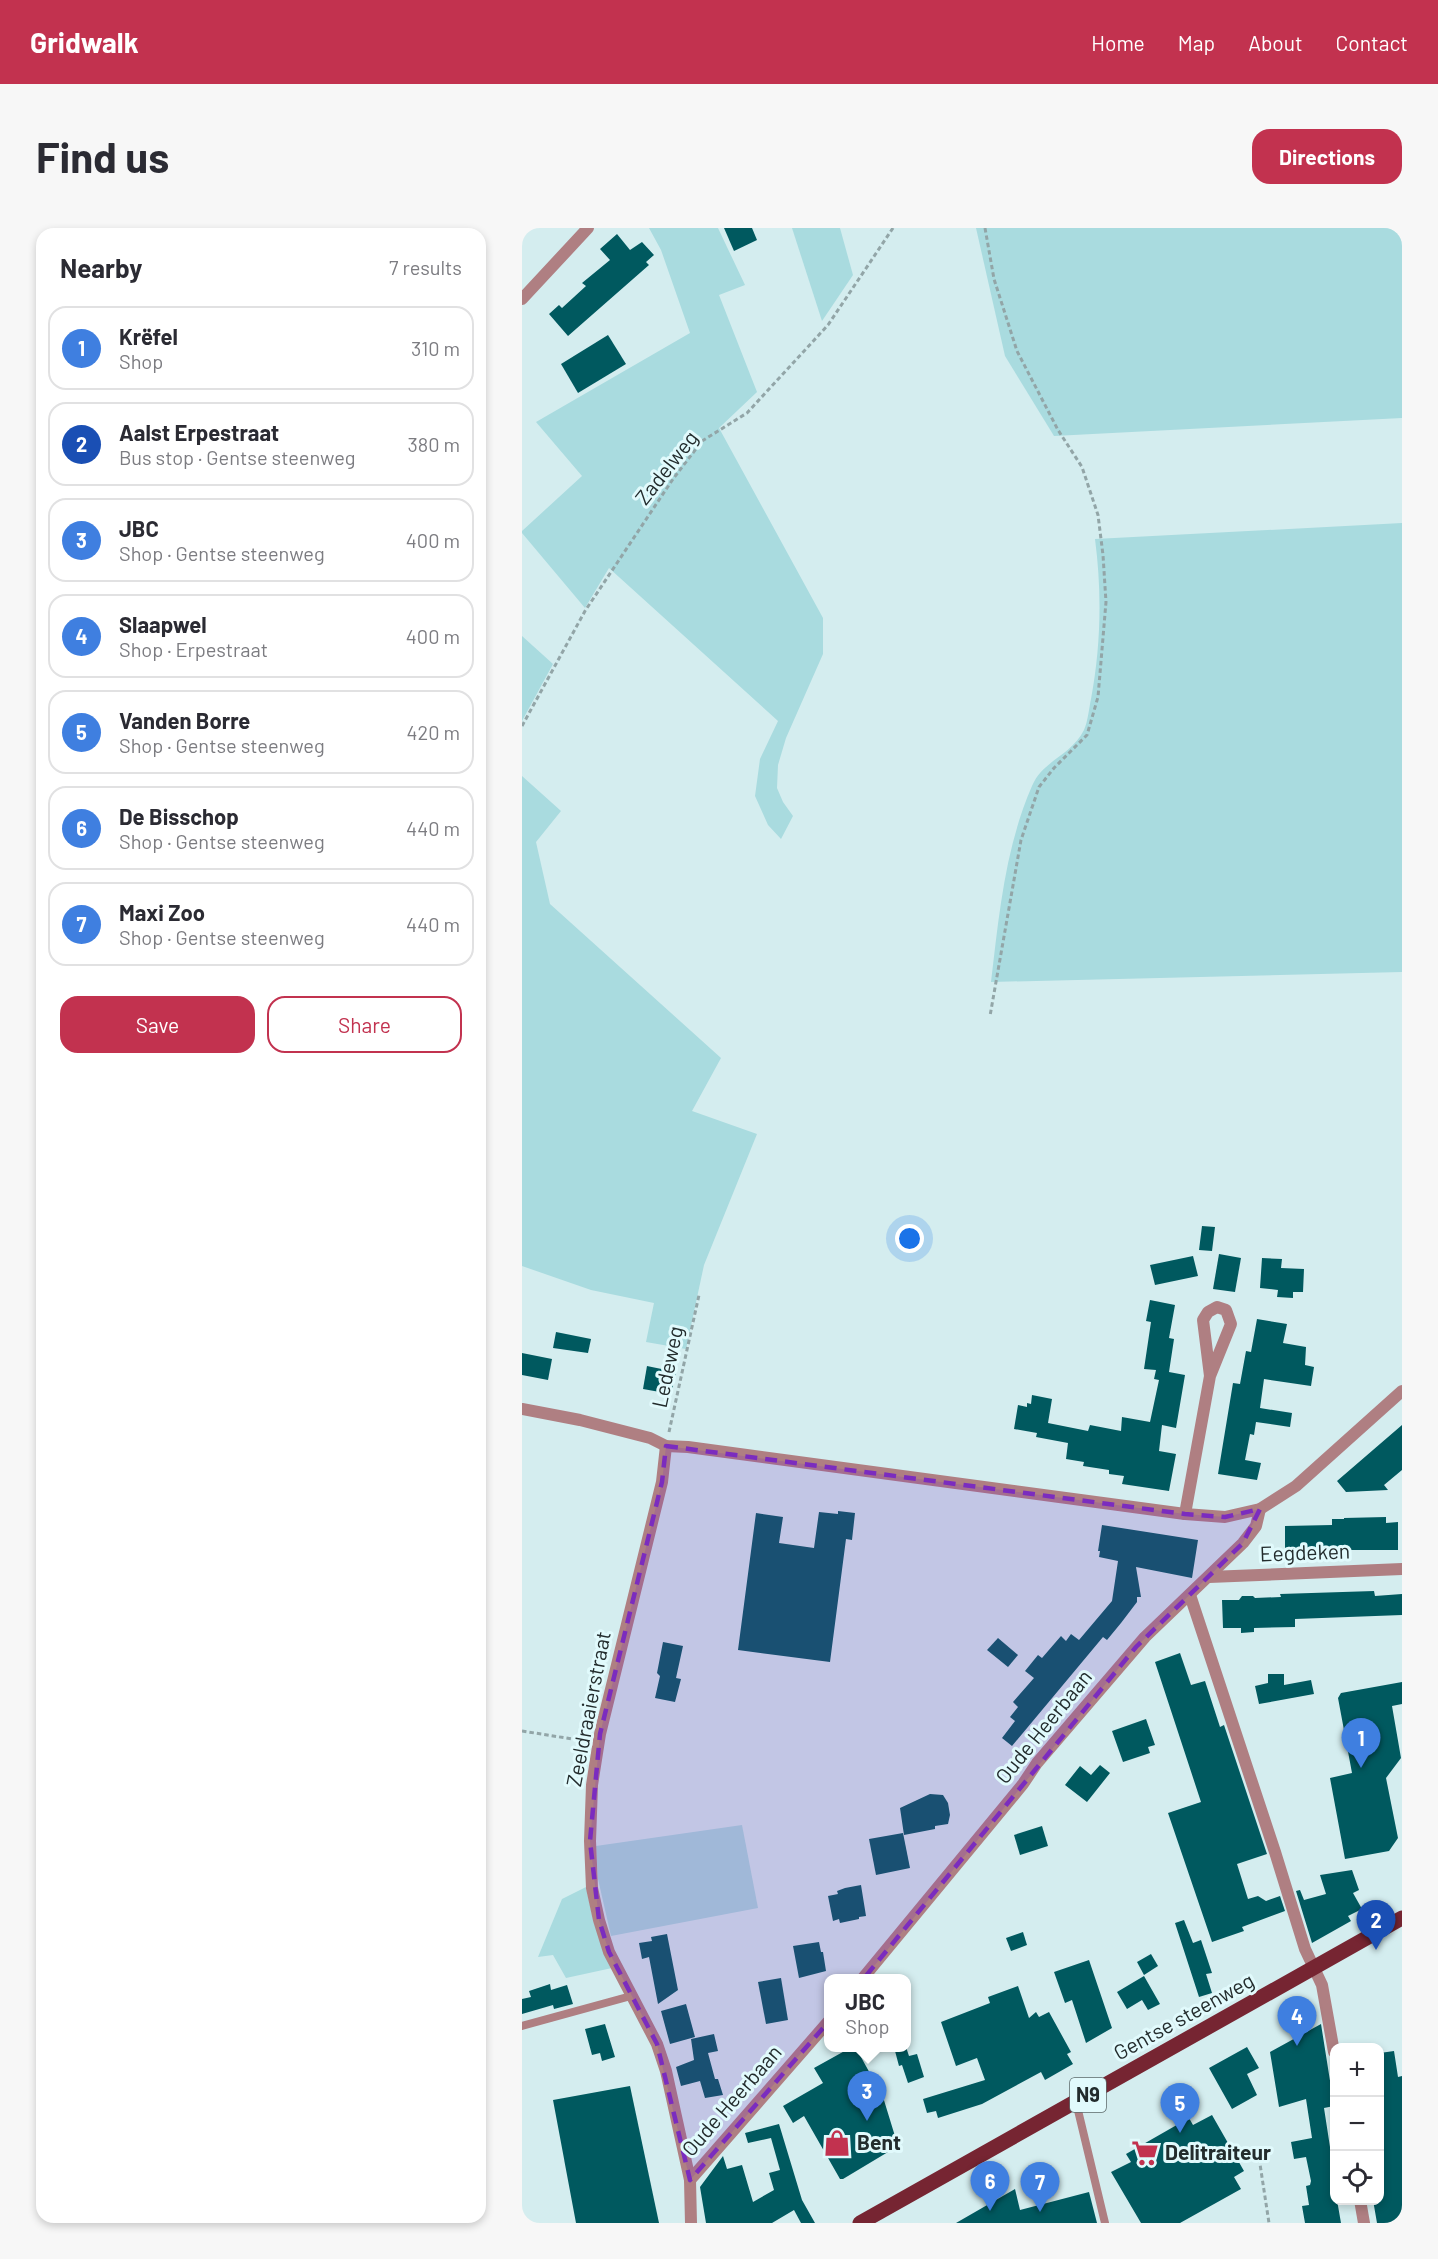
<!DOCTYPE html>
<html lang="en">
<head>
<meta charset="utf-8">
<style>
	body { margin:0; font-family:Barlow,sans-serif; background:#f7f7f7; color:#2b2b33 }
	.controls { position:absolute; right:18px; bottom:18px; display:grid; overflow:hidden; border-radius:12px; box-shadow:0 3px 9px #0003 }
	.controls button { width:54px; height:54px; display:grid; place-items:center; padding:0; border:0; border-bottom:2px solid #e1e1e2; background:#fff; color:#2b2b33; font:30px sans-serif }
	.you { position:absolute; left:388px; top:1011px; width:21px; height:21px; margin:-15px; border:4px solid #fff; border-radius:50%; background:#1a73e8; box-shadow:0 0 0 9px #1a73e833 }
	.badge { display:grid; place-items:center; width:39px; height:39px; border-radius:50%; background:#c2324f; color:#fff; font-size:20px; font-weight:700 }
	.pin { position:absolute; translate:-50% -50px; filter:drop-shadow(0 2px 3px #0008) }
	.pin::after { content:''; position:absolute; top:32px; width:21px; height:18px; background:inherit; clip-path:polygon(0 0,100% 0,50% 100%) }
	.popup { position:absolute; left:302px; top:1746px; width:87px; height:78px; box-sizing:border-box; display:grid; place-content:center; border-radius:12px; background:#fff; filter:drop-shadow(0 2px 4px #0005); font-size:20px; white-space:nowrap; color:#7c7c81 }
	.popup b { font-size:22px; color:#2b2b33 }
	.popup::after { content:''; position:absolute; left:50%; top:100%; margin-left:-12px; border:12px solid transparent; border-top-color:#fff }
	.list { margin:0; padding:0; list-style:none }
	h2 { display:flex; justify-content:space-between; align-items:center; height:78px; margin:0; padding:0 24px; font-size:26px }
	h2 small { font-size:20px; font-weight:400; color:#7c7c81 }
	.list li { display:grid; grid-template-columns:39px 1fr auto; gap:18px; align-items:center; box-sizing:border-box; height:84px; margin:0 12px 12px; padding:0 12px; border:2px solid #e1e1e2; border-radius:18px }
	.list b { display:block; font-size:22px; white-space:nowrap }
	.list p { margin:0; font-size:20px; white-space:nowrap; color:#7c7c81 }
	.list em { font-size:20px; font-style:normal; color:#7c7c81 }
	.actions { display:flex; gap:12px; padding:18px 24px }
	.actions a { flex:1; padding:14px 0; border:2px solid #c2324f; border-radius:18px; text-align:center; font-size:21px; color:#c2324f }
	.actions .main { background:#c2324f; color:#fff }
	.icon { flex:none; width:33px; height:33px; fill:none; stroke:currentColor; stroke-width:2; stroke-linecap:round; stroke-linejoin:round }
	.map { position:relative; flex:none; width:880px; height:1995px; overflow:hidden; border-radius:18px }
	header { display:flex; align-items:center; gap:36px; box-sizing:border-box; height:84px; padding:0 30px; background:#c2324f; color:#fff }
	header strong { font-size:28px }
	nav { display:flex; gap:33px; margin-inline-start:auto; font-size:21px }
	.intro { display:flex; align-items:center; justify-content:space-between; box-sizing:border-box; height:144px; padding:0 36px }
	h1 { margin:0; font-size:42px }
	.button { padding:15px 27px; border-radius:18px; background:#c2324f; color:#fff; font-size:21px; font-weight:700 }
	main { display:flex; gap:36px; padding:0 36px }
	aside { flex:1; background:#fff; border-radius:18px; box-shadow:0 3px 9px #0003 }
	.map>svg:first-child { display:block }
</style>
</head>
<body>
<header>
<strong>Gridwalk</strong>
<nav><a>Home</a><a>Map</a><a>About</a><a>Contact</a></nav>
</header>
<div class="intro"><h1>Find us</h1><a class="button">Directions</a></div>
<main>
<aside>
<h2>Nearby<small>7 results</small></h2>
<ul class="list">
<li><span class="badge" style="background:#3f7fe0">1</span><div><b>Krëfel</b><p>Shop</p></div><em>310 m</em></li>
<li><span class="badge" style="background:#1a4fb4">2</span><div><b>Aalst Erpestraat</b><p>Bus stop · Gentse steenweg</p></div><em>380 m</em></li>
<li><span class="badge" style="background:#3f7fe0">3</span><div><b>JBC</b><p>Shop · Gentse steenweg</p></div><em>400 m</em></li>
<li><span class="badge" style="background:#3f7fe0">4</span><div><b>Slaapwel</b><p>Shop · Erpestraat</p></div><em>400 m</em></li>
<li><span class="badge" style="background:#3f7fe0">5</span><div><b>Vanden Borre</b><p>Shop · Gentse steenweg</p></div><em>420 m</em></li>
<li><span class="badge" style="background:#3f7fe0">6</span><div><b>De Bisschop</b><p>Shop · Gentse steenweg</p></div><em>440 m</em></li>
<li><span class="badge" style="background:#3f7fe0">7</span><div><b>Maxi Zoo</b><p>Shop · Gentse steenweg</p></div><em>440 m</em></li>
</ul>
<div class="actions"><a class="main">Save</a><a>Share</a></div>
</aside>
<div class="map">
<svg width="880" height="1995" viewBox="0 0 880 1995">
	<rect width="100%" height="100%" fill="#d4edef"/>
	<g fill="#a9dbdf">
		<path d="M127,0H196L223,57L197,67L235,164L197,200L301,390V426L264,510L256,537L255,560L261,574L271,588L259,611L246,597L233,568L238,531L256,493L87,340L63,380L0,305V303L60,248L14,194L168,105L139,22Z"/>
		<path d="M270,0H318L331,47L300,93Z"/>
		<path d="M454,0H880V190L532,208L483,128Z"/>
		<path d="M880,295V744L469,754C477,687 483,620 510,558C521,532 549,528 562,502C566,493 567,480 569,471C579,418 580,364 573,311Z"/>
		<path d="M0,408L31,436L0,493Z"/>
		<path d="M0,548L39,583L14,614L28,676L199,830L170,883L235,906L182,1037L164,1121L124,1114L132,1075L69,1062L0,1038Z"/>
		<path d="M220,1597L236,1680L89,1708L76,1651L74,1618Z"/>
		<path d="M64,1659L72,1695L90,1740L44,1750L31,1727L16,1729L40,1671Z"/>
	</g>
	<g fill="#00595f">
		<path d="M202,0H230L235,12L212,23Z"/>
		<path d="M95,6L108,22L120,14L132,27L124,34L127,37L46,108L27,86L37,77L40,80L64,58L60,55L88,32L78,21Z"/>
		<path d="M86,107L104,136L56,165L39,136Z"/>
		<path d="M680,998L693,999L690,1023L677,1022Z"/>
		<path d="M697,1026L719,1030L713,1064L691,1061Z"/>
		<path d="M671,1028L676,1048L633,1057L628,1037Z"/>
		<path d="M740,1030L760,1031L759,1040L782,1041L781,1064H771V1070L755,1069L756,1062L738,1060Z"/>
		<path d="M628,1072L653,1077L647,1110L652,1111L647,1144L663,1147L654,1200L640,1197L637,1223L654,1226L647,1263L600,1256L602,1248L587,1246V1242L561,1238L562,1234L544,1231L546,1215L514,1209L515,1205L492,1201L496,1177L505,1179V1175L509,1176L510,1167L530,1171L526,1195L566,1203L568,1197L599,1203L600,1189L628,1194L637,1152L632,1151L634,1142L622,1141L629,1094L624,1093Z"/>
		<path d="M735,1091L765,1096L761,1115L784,1119L783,1137L792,1139L789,1158L742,1151L738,1180L770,1185L768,1199L734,1194L732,1207L728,1206L723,1232L739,1235L735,1252L696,1246L711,1155L718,1156L724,1123L729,1124Z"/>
		<path d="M34,1104L69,1111L66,1125L31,1120Z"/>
		<path d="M0,1125L30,1131L26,1152L0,1147Z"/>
		<path d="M125,1138L154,1144L149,1166L121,1161Z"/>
		<path d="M880,1197V1242L862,1257L866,1262L824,1264L815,1253Z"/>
		<path d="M316,1283L333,1285L330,1312L324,1311L308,1434L216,1422L234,1285L261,1289L257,1315L292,1320L297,1284L316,1286Z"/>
		<path d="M864,1289V1295L876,1294V1322H797V1325L763,1326V1298L810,1297V1291H822V1290Z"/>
		<path d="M580,1297L676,1312L670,1350L614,1339L619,1369H615V1374L599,1395L585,1412L581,1409L490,1518L480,1510L493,1493L488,1489L496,1479L491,1474L512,1450L503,1443L516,1427L520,1430L539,1408L544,1413L549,1406L557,1412L590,1373L596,1333L577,1329L578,1323H576Z"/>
		<path d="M852,1363L853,1368L880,1366V1387L773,1391V1399L732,1400V1404L719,1405V1400H701L700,1372H717L720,1368H731L733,1370L759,1369L758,1366Z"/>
		<path d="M476,1410L496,1427L486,1439L465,1422Z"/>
		<path d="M141,1414L161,1418L154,1450L159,1451L153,1474L133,1470L138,1448L135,1445Z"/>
		<path d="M658,1425L669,1457L683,1453L698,1499L702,1497L745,1626L715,1636L726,1671L736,1668L744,1673L758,1668L763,1683L720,1699L722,1703L690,1714L646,1585L679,1574L633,1434Z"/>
		<path d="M746,1446H762V1457L789,1452L792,1466L737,1476L733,1458L746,1455Z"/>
		<path d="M880,1454V1476L870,1478L879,1530L864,1550L876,1610L867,1623L823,1631L808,1550L830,1545L816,1470L819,1465Z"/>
		<path d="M624,1491L633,1517L626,1519L628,1525L601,1534L590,1503Z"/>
		<path d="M578,1537L588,1545L565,1574L543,1557L558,1538L569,1547Z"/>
		<path d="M408,1566L421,1567L426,1575L428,1587L426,1596L413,1598V1601L382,1607L378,1580Z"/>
		<path d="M520,1598L526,1618L498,1627L492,1607Z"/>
		<path d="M381,1605L388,1640L354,1647L347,1611Z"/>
		<path d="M830,1642L837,1662L831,1665L840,1681L826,1688L829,1693L790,1715L774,1663L778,1662L782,1672L804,1666L798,1647Z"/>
		<path d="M339,1657L344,1688L337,1689V1691L318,1695L317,1691L311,1693L306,1668L316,1666L315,1663L323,1660Z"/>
		<path d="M662,1692L671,1715L679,1712L690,1745L684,1746L690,1765L677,1769L653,1695Z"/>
		<path d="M501,1704L505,1717L489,1723L484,1710Z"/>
		<path d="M145,1706L156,1762L136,1776L127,1729L120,1731L117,1715L130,1713L129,1709Z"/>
		<path d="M297,1714L299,1724H301L304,1743L277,1750L271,1718Z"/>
		<path d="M629,1726L636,1738L622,1747L615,1734Z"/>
		<path d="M567,1732L590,1800L564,1815L550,1772L543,1775L532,1744Z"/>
		<path d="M622,1748L638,1776L626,1782L620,1772L605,1781L595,1764Z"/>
		<path d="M259,1750L266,1792L244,1796L236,1754Z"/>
		<path d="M28,1756L29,1762L45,1757L51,1776L32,1781L31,1777L0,1786V1771L9,1769L7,1763Z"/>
		<path d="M496,1758L507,1790L514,1784L517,1789L527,1784L549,1824L545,1826L551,1836L523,1852L519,1844L460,1876L416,1890L414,1883L405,1885L401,1871L463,1852L455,1830L434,1838L419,1794L468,1775L466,1769Z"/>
		<path d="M164,1776L173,1809L148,1816L139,1783Z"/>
		<path d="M83,1796L93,1829L80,1833L78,1825L70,1827L63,1801Z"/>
		<path d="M799,1796L812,1878L802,1880L812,1945L813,1972H815L819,1995H783L780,1978L787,1977L784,1958L788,1957L789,1953L784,1929L772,1931L769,1914L790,1910L784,1871L757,1879L748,1824Z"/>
		<path d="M192,1806L196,1823L186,1825L193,1851H196L201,1867L183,1870L178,1853L159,1858L154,1839L172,1832L169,1811Z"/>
		<path d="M384,1819L387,1828L395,1826L402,1849L386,1855L380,1837L377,1838L373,1823Z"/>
		<path d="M725,1819L737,1840L725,1846L735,1867L710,1881L687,1840Z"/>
		<path d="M328,1820H334L361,1869L376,1918L321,1951H318L282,1888L271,1895L261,1878L301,1855L292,1840Z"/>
		<path d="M872,1823L876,1849L880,1848V1995H855L851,1972H858V1825Z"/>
		<path d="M108,1858L137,1995H54L31,1872Z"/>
		<path d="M690,1887L722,1943L712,1949L719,1961L658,1995H619L589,1944L609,1934L604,1926L667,1890L671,1897Z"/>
		<path d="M257,1896L280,1972L293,1995H279L272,1982L250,1995H184L178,1959L201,1928L205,1941L220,1937L231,1974L252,1962L247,1945L258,1942L249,1910L226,1915L223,1905Z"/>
		<path d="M493,1961L498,1982L567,1964L575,1995H434Z"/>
	</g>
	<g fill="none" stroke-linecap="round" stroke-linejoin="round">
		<g stroke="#92a5a7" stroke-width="3" stroke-dasharray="4.5 3" stroke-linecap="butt">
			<path d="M463,0L472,51L495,123L536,202L560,239L576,287L581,327L584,374L576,469L565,507L532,540L517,559L499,612L468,788"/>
			<path d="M0,498L63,383L151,251L180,213L225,185L306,97L371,0"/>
			<path d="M147,1204L177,1067"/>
			<path d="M0,1503L63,1513"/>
			<path d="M736,1923L747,1995"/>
		</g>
		<g stroke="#af7f82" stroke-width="8">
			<path d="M0,1798L109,1768"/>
			<path d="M554,1874L583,1995"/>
		</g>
		<g stroke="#af7f82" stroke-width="12">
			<path d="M0,71L66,0"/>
			<path d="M0,1181L58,1192L128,1210L144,1218L166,1219L663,1286L703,1289L738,1281L774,1258L880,1163"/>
			<path d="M144,1218L140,1254L78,1506L70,1557L68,1613L70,1660L77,1692L87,1724L135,1816L144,1843L168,1952L169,1995"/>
			<path d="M663,1286L688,1148L681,1092L686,1084L695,1079L704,1082L709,1096L688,1148"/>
			<path d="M687,1349L880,1341"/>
			<path d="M668,1367L753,1624L783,1721L800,1757L812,1824"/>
			<path d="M341,1750L501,1556L515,1535L623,1409L721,1315L734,1298L738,1281"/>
			<path d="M168,1952L306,1794"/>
			<path d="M838,1972L842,1995"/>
		</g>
		<path stroke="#762532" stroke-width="15" d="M338,1995L880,1690"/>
	</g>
	<path fill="#7b2cbf" fill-opacity="0.2" stroke="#7b2cbf" stroke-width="4.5" stroke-dasharray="12 8" stroke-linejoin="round" d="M144,1218L663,1286L703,1289L738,1281L721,1315L614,1419L302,1799L168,1952L135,1816L87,1724L77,1692L68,1613L78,1506L140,1254Z"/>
	<defs>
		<symbol id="shop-bare" viewBox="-9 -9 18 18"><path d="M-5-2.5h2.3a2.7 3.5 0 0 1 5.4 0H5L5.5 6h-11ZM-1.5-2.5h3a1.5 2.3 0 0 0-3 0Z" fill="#c2324f" stroke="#e1fafc" stroke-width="2.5" paint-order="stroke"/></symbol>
		<symbol id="supermarket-bare" viewBox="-9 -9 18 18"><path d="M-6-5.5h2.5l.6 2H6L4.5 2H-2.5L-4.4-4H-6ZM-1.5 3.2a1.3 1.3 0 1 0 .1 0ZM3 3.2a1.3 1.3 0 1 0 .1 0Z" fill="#c2324f" stroke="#e1fafc" stroke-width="2.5" paint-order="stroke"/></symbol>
	</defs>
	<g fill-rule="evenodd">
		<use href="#shop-bare" x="296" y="1896" width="38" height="38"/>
		<use href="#supermarket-bare" x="604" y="1906" width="38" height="38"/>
	</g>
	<g text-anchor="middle" stroke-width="6" stroke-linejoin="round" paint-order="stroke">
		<rect fill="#e1fafc" stroke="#5c6a6b" stroke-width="1.5" x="548" y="1850" width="36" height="34" rx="4.5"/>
		<g font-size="20" font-weight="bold" fill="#232c2d">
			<text x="566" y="1874">N9</text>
		</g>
		<g font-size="21" fill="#232c2d" stroke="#e1fafc">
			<text transform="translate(145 240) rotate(-52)" y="7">Zadelweg</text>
			<text transform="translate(146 1139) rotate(-78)" y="7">Ledeweg</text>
			<text transform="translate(783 1325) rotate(-2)" y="7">Eegdeken</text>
			<text transform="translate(67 1481) rotate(-79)" y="7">Zeeldraaierstraat</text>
			<text transform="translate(522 1499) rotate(-51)" y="7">Oude Heerbaan</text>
			<text transform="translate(662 1789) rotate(-29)" y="7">Gentse steenweg</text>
			<text transform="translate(210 1873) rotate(-49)" y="7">Oude Heerbaan</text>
		</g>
		<g font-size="21" font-weight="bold" fill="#232c2d" stroke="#e1fafc" text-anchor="start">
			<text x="335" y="1922">Bent</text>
			<text x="643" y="1932">Delitraiteur</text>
		</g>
	</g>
</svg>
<div class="controls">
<button>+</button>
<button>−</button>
<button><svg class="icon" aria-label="locate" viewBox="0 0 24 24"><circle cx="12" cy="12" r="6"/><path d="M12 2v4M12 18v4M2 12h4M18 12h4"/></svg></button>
</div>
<div class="you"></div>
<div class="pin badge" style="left:839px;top:1540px;background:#3f7fe0">1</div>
<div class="pin badge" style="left:854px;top:1722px;background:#1a4fb4">2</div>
<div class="pin badge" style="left:345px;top:1893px;background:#3f7fe0">3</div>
<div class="popup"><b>JBC</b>Shop</div>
<div class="pin badge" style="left:775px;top:1818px;background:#3f7fe0">4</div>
<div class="pin badge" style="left:658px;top:1905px;background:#3f7fe0">5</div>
<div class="pin badge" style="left:468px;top:1983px;background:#3f7fe0">6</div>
<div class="pin badge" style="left:518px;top:1984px;background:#3f7fe0">7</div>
</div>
</main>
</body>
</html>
